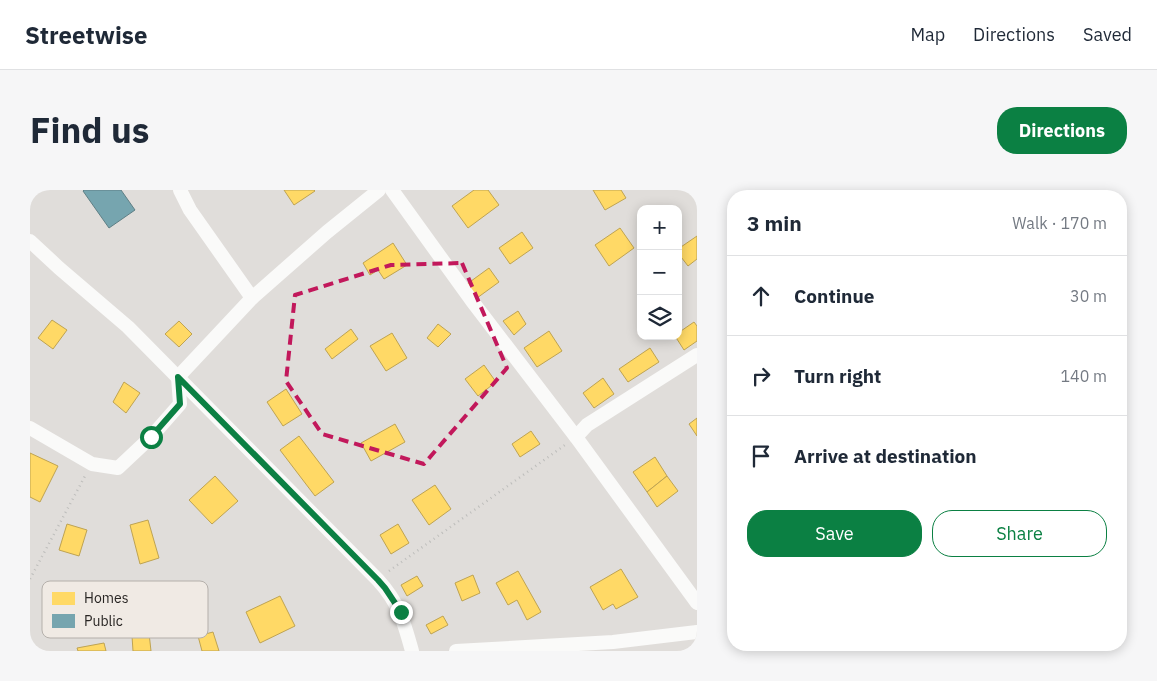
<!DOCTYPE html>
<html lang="en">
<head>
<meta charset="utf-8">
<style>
	body { margin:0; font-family:"IBM Plex Sans",sans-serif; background:#f6f6f7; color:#1f2937 }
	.controls { position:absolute; right:15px; top:15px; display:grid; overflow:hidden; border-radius:10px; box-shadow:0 2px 12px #0003 }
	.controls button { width:45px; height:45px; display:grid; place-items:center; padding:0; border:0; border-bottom:1px solid #e0e1e3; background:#fff; color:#1f2937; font:25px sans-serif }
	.stop { position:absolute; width:15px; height:15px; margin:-11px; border:4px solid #0b8043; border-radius:50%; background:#fff }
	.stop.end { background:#0b8043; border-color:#fff; box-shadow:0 1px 5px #0008 }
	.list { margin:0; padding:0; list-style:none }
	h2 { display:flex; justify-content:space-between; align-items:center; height:65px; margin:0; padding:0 20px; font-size:21px }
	h2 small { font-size:16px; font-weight:400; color:#747a83 }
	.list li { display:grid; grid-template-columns:32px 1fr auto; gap:15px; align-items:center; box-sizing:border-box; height:80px; padding:0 20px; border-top:1px solid #e0e1e3 }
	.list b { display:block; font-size:19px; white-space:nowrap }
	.list em { font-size:16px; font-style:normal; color:#747a83 }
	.actions { display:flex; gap:10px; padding:15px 20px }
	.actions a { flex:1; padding:11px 0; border:1px solid #0b8043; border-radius:20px; text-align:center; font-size:18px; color:#0b8043 }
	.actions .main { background:#0b8043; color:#fff }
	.icon { flex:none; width:28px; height:28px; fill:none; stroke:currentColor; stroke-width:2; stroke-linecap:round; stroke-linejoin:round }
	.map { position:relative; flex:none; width:667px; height:461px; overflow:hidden; border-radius:20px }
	header { display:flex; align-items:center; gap:30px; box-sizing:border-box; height:70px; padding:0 25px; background:#fff; border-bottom:1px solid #e0e1e3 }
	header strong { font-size:24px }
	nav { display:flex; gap:28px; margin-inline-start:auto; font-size:18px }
	.intro { display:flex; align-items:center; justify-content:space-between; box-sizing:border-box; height:120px; padding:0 30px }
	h1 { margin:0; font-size:35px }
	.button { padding:12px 22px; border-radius:20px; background:#0b8043; color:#fff; font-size:18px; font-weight:700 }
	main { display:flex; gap:30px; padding:0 30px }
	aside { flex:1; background:#fff; border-radius:20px; box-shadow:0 2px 12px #0003 }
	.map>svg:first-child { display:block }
</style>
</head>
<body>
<header>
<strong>Streetwise</strong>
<nav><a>Map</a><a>Directions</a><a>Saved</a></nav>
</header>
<div class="intro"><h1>Find us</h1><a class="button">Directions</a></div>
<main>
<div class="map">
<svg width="667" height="461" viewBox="0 0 667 461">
	<rect width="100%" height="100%" fill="#e0ddda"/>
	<g fill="#ffd966" stroke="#bea352">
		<path d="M254,0H284L285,1L264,15Z"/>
		<path d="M444,0H458L469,15L438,38L422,16Z"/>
		<path d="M563,0H591L596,8L575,20Z"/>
		<path d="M590,38L604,58L579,76L565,55Z"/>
		<path d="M492,42L503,58L480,74L469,58Z"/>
		<path d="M667,46V69L658,76L648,63V59Z"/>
		<path d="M363,53L377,75L354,89L348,80L340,85L333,73Z"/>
		<path d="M459,78L469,92L447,108L437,94Z"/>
		<path d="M488,121L496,134L484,145L473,131Z"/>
		<path d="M22,130L37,140L23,159L8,148Z"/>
		<path d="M149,131L162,144L149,157L135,144Z"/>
		<path d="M664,132L667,136V151L654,160L645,146H648V143Z"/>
		<path d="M408,134L421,144L408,157L397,148Z"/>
		<path d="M321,139L328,149L302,169L295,159Z"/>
		<path d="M519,141L532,161L507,177L494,158Z"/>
		<path d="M362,143L377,168L356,181L340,156Z"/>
		<path d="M620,158L629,172L598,192L589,179Z"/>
		<path d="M454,175L466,192L448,206L435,189Z"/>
		<path d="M573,188L584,204L564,218L553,203Z"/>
		<path d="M94,192L110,203L96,223L83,212Z"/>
		<path d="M256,199L272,224L253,236L237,212Z"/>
		<path d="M667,228V246L659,234Z"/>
		<path d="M365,234L375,252L341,271L331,253Z"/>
		<path d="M501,241L510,254L490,267L482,254Z"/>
		<path d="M269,246L304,292L285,306L250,260Z"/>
		<path d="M0,263L28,276L10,312L0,307Z"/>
		<path d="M625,267L637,286L617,302L603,282Z"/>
		<path d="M185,286L208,311L182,334L159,310Z"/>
		<path d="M637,286L648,301L627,317L617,302Z"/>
		<path d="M405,295L421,319L399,335L382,310Z"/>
		<path d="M118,330L129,368L110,374L100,335Z"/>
		<path d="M37,334L57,340L49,366L29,360Z"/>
		<path d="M368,334L379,353L361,364L350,345Z"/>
		<path d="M591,379L608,407L586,419L583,414L573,420L560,397Z"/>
		<path d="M488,381L511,422L497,430L487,410L478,415L466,393Z"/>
		<path d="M443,385L450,403L432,411L425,393Z"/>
		<path d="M387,386L393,396L377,406L371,395Z"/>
		<path d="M250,406L265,436L230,453L216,422Z"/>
		<path d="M413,426L418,435L401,444L396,435Z"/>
		<path d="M183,442L189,461H172L168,446Z"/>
		<path d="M119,443L121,461H103L102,446Z"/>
		<path d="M74,453L76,461H48L47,458Z"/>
	</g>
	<path fill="#76a5af" stroke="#5f7f85" d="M54,0H91L105,20L79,38L53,1Z"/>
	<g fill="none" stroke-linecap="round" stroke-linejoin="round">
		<g stroke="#bdbdbb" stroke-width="2.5" stroke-dasharray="1 4" stroke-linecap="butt">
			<path d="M359,381L535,255"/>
			<path d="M0,389L55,286"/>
		</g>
		<g stroke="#fafaf9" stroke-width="14">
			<path d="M150,0L160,20L222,108"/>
			<path d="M362,0L442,111L546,247"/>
			<path d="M0,51L29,78L98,137L348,390C369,413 374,432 382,461"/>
			<path d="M667,165L557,235L546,247L667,413"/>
			<path d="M0,238L62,274L88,278L121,247L150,214L148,187L222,108L297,42L349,0"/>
			<path d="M426,461L583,452L667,442"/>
		</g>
	</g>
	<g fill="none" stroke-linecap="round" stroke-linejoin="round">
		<path stroke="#0b8043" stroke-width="6" d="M121,247L150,214L148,187L348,390L355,398L371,422"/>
	</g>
	<path fill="none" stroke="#c2185b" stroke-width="4" stroke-dasharray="10 6" stroke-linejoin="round" d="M432,73L477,178L394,274L292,244L256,191L265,105L361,75Z"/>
	<rect x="12" y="391" width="166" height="57" rx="8" fill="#f0eae4" stroke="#b4afaa" stroke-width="1"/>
	<rect x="22" y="402" width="23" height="13" fill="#ffd966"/>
	<rect x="22" y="424" width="23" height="14" fill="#76a5af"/>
	<g font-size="14" fill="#282523">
		<text x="54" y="413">Homes</text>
		<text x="54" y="436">Public</text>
	</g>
</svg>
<div class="controls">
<button>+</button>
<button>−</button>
<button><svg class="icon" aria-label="layers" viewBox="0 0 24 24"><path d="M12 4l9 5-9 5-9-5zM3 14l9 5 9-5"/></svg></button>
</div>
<div class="stop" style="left:121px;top:247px"></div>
<div class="stop end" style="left:371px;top:422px"></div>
</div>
<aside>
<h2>3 min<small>Walk · 170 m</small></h2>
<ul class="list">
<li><svg class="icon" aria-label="ahead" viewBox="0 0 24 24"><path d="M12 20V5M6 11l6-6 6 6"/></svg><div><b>Continue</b></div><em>30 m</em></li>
<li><svg class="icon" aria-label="right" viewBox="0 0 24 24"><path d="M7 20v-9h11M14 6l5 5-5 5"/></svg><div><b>Turn right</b></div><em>140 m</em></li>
<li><svg class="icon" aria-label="arrive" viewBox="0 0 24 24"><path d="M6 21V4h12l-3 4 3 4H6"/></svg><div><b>Arrive at destination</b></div></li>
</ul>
<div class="actions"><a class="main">Save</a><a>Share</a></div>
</aside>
</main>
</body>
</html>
